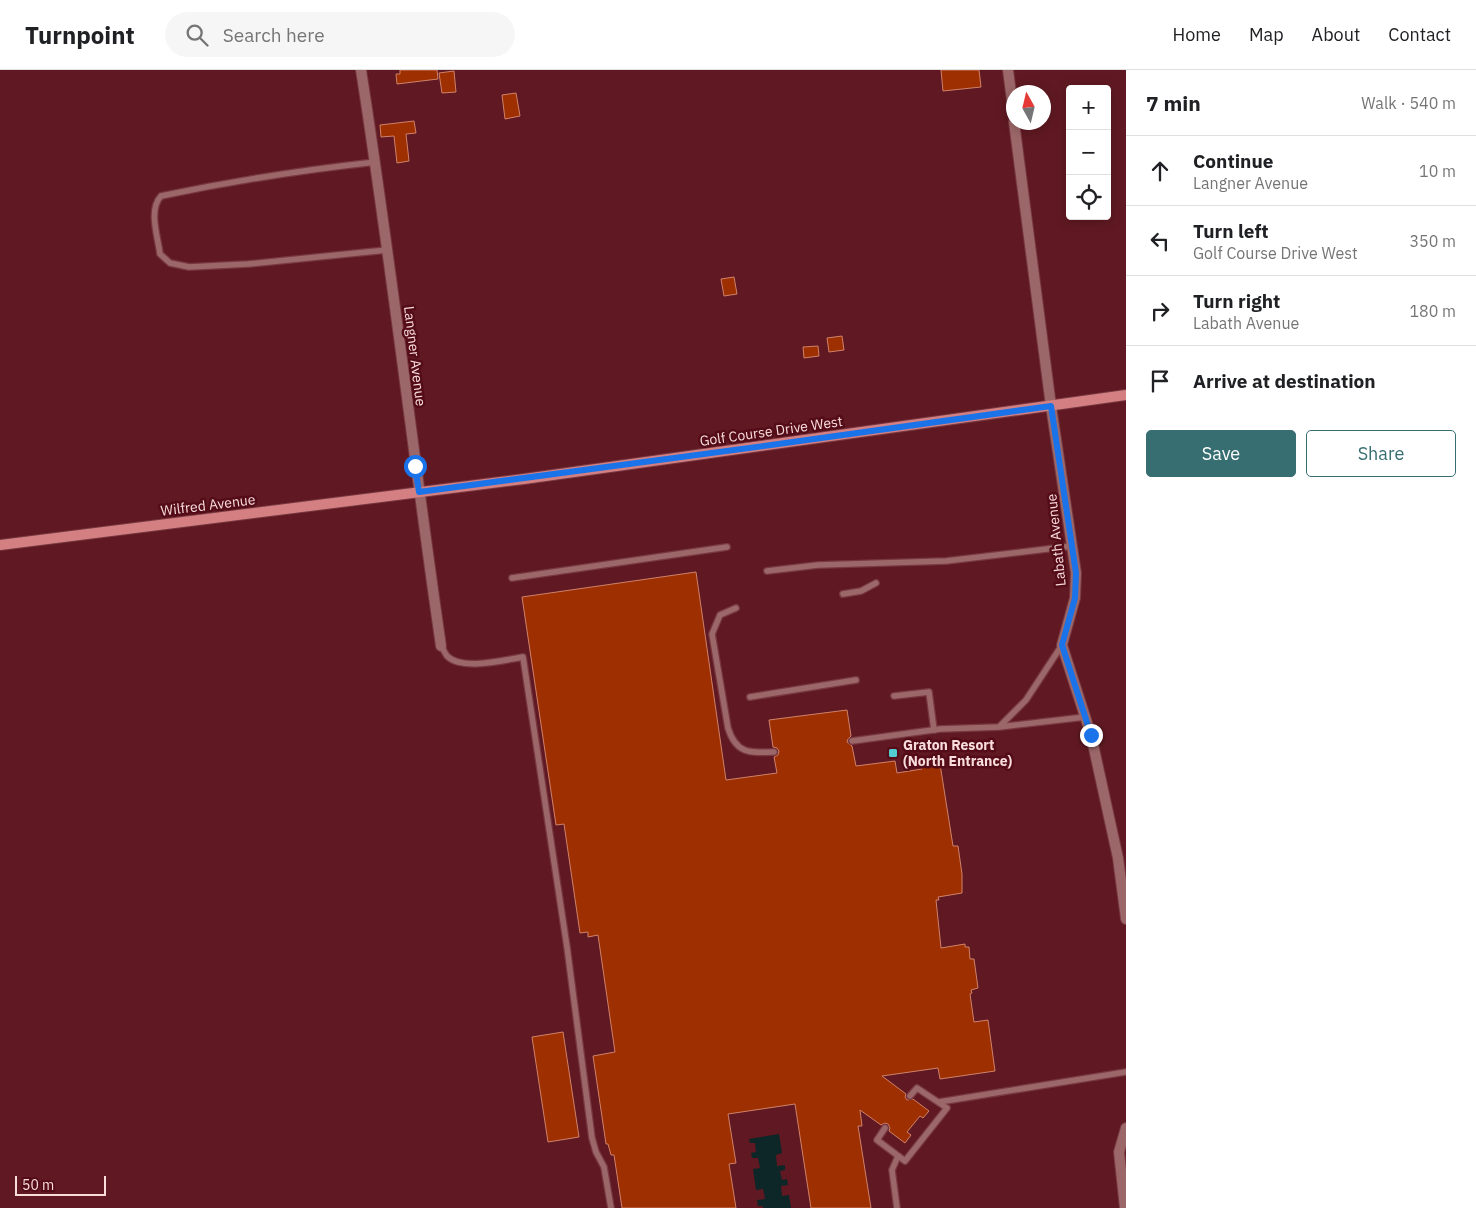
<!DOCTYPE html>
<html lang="en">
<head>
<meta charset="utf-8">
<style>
	body { margin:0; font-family:"IBM Plex Sans",sans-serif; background:#f6f6f6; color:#202124 }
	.controls { position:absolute; right:15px; top:15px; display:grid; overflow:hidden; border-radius:5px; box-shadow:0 2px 12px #0003 }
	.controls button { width:45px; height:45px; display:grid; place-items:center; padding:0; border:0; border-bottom:1px solid #e0e0e0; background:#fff; color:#202124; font:25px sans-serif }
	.compass { position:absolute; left:1006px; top:15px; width:45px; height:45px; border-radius:50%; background:#fff; box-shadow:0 2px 12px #0003; rotate:352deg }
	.scale { position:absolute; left:15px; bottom:12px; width:91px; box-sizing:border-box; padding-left:5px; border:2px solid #f9dddd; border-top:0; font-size:14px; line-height:18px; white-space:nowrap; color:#f9dddd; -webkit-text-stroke:4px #540c18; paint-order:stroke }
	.stop { position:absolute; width:15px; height:15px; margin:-11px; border:4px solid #1a73e8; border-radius:50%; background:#fff }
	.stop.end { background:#1a73e8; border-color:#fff; box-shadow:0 1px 5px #0008 }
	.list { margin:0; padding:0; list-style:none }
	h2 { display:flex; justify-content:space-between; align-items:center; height:65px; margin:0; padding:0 20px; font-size:21px }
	h2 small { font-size:16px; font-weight:400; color:#757577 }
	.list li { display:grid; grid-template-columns:32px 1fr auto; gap:15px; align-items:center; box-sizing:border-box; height:70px; padding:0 20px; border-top:1px solid #e0e0e0 }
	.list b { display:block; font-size:19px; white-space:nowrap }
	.list p { margin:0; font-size:16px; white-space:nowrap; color:#757577 }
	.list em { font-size:16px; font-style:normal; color:#757577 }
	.actions { display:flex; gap:10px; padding:15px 20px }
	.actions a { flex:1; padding:11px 0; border:1px solid #366e71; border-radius:5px; text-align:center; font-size:18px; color:#366e71 }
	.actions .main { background:#366e71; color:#fff }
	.icon { flex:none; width:28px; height:28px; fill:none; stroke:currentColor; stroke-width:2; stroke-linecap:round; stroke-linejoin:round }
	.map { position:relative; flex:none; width:1126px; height:1138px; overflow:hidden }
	header { display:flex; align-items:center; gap:30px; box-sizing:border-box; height:70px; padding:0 25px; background:#fff; border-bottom:1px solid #e0e0e0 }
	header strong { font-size:24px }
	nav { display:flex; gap:28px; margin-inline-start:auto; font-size:18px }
	.search { width:350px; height:45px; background:#f6f6f6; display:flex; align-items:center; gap:12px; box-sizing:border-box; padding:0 18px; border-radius:28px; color:#757577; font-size:19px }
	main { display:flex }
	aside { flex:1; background:#fff }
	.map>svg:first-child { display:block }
</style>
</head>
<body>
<header>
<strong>Turnpoint</strong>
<div class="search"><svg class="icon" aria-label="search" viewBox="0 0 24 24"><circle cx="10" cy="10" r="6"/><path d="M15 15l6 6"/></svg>Search here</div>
<nav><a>Home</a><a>Map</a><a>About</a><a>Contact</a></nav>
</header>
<main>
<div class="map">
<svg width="1126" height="1138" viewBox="0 0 1126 1138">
	<rect width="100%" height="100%" fill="#601922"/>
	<path fill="#0d2627" d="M779,1064L782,1083L776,1085L777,1096L785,1095V1100L780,1101L782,1110L787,1109L788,1115L781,1116L782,1126L789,1125L791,1138H763V1136H758L757,1130L765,1129L763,1119L756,1120L753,1099L760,1098L758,1088H752L751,1083L756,1082L755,1073H750L749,1069Z"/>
	<g fill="#9e2f00" stroke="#d0826a">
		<path d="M400,0H437L438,9L397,14L396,4H400Z"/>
		<path d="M941,0H979L981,17L943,21Z"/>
		<path d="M454,1L456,22L442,23L439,3Z"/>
		<path d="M516,23L520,46L505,49L502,25Z"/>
		<path d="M414,51L416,63L406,64L409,91L397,93L394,66L381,67L380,55Z"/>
		<path d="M734,207L737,224L724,226L721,209Z"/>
		<path d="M842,266L844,280L829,282L827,268Z"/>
		<path d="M818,276L819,286L804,288L803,277Z"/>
		<path d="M696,502L726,710L777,703L774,687L778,685L779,681L777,678L773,677L769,650L847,640L851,666L848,669L847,672L852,676L856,696L895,691L897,703L922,699L921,696L940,694L953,776H958L962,804V823L938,827L939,830H936L941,878L965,874V877H969L970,889H974L978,918L971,920L972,923L970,924L974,952L988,950L995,1001L940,1009L938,998L882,1006L906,1024L905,1027L907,1030L913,1029L929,1041L923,1048L920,1046L907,1062L911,1065L905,1073L889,1061L890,1058L888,1054L885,1053L881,1055L860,1040L862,1056H858L871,1138H811L795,1034L728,1044L736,1093L729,1094L736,1138H622L614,1085H611L608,1074H606L593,986L615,982L598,865L588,867V862L580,863L564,754L556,755L522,527Z"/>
		<path d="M563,962L579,1067L548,1072L532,967Z"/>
	</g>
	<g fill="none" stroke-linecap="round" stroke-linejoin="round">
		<defs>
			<g id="lane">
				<path d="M376,92C303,100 232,111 161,126C148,140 158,167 160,184L170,193L189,197L248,194L387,180"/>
				<path d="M767,501L818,495L946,491L1072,476"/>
				<path d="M512,508L727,477"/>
				<path d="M843,524L861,521L876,513"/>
				<path d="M736,538L720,545L712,564L728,658C736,684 750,683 774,682"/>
				<path d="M441,576C443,579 445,583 447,586C462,601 504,590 523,587L567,877L592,1068L596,1082L604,1097L611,1138"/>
				<path d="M894,626L929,622L934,660"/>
				<path d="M750,627L856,610"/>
				<path d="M1000,656L1026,630L1062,575"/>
				<path d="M852,671L940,659L999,657L1085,647"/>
				<path d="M939,1032L1126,1002"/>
				<path d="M885,1058L877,1070L905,1091L947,1038L917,1018L910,1026"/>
				<path d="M897,1138L892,1100L898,1086"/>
			</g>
			<g id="street">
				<path d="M361,0C391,191 413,384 441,576"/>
				<path d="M1008,0L1014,46"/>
				<path d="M1014,52L1051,336L1076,503L1075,528L1062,575L1091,665L1118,788L1126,849"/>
				<path d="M1125,1138L1119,1082L1126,1058"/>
			</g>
			<path id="secondary" d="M0,475L524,409L1126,325"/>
		</defs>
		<use href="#lane" stroke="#783840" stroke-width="8"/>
		<use href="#street" stroke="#783840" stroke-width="12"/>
		<use href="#secondary" stroke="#783840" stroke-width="12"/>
		<use href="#lane" stroke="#9c6768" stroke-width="5.5"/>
		<use href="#street" stroke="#9c6768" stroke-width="10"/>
		<use href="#secondary" stroke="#d48083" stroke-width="10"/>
	</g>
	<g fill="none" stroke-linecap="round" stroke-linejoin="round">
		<path stroke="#1a73e8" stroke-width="6" d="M415,396L419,422L771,375L1051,336L1076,503L1075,528L1062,575L1091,665"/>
	</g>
	<rect fill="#52ccd0" stroke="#540c18" stroke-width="2" x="888" y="678" width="10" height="10" rx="2.5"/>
	<g text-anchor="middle" stroke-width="5" stroke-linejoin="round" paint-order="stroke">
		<g font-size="14" fill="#f9dddd" stroke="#540c18">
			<text transform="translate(415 286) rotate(83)" y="5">Langner Avenue</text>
			<text transform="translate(771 361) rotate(-8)" y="5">Golf Course Drive West</text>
			<text transform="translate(208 435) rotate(-7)" y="5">Wilfred Avenue</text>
			<text transform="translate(1056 470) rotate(-96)" y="5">Labath Avenue</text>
		</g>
		<g font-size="14" font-weight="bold" fill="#f9dddd" stroke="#540c18" text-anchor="start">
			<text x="903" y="680">Graton Resort<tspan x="903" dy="16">(North Entrance)</tspan></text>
		</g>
	</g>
</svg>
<div class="controls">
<button>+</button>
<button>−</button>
<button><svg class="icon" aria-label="locate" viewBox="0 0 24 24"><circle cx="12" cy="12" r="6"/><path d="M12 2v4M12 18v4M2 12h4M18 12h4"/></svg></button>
</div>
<svg class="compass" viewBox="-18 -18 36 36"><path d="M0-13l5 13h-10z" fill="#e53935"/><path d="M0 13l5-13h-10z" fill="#757577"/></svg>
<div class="scale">50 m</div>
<div class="stop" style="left:415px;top:396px"></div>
<div class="stop end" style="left:1091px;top:665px"></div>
</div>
<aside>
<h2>7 min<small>Walk · 540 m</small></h2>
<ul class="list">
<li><svg class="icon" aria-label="ahead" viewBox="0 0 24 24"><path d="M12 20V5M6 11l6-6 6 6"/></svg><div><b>Continue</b><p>Langner Avenue</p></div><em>10 m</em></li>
<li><svg class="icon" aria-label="left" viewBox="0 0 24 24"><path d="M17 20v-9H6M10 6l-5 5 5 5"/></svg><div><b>Turn left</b><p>Golf Course Drive West</p></div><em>350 m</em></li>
<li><svg class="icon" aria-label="right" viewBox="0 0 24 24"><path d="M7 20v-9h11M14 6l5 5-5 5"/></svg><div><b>Turn right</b><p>Labath Avenue</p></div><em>180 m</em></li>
<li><svg class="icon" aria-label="arrive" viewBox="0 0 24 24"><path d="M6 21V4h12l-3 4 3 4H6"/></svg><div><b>Arrive at destination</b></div></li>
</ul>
<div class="actions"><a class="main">Save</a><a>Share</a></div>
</aside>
</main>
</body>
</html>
